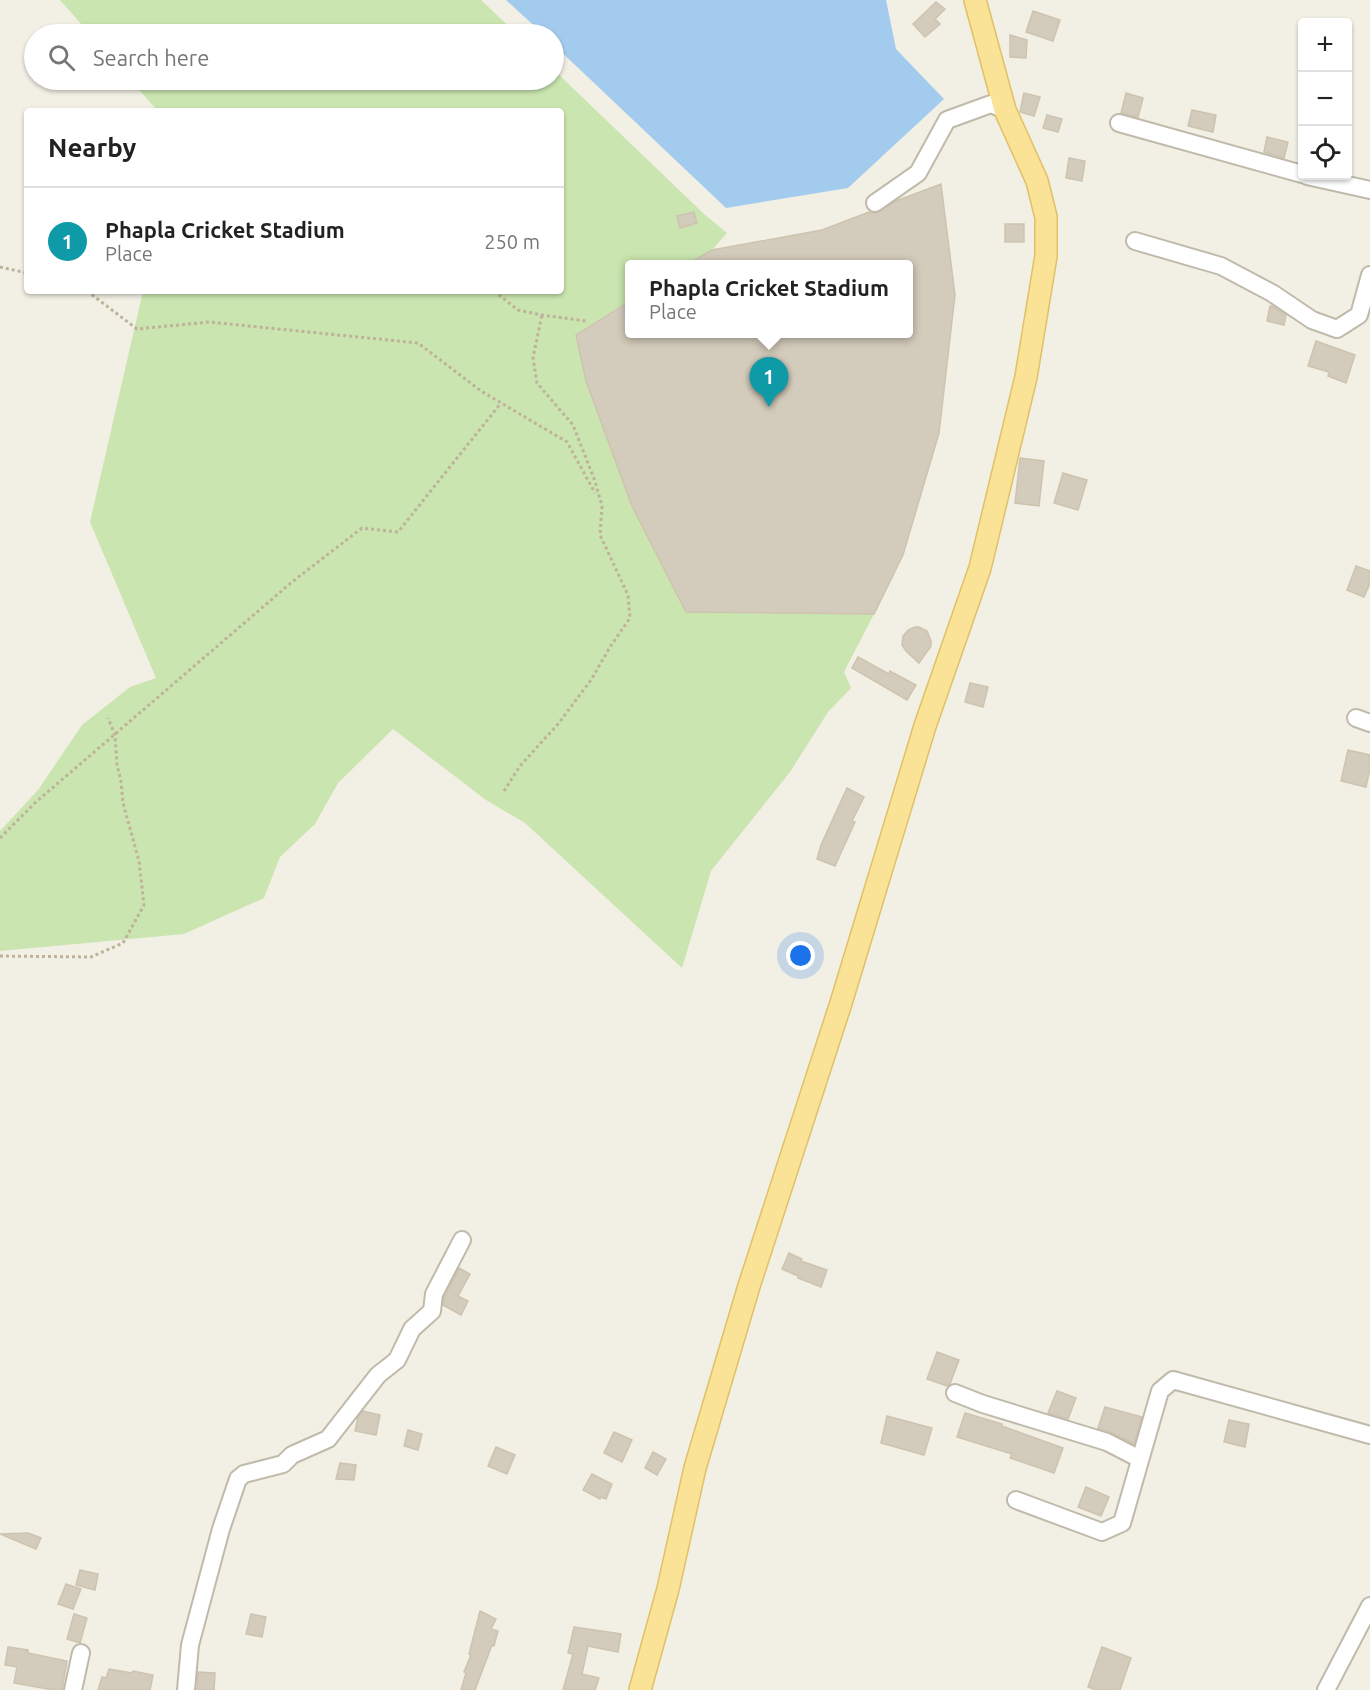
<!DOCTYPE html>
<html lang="en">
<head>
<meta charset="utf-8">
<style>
	body { margin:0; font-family:Ubuntu,sans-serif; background:#f2f2f2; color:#222 }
	.controls { position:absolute; right:18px; top:18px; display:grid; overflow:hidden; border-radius:6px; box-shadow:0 2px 4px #0004 }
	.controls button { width:54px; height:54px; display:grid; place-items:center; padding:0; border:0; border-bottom:2px solid #e0e0e0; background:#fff; color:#222; font:30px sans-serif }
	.you { position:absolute; left:801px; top:956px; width:21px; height:21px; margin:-15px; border:4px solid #fff; border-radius:50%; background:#1a73e8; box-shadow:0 0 0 9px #1a73e833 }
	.badge { display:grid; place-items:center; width:39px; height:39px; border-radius:50%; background:#f2481d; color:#fff; font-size:20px; font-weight:700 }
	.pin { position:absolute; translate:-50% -50px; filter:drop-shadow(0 2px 3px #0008) }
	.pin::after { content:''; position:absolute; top:32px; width:21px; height:18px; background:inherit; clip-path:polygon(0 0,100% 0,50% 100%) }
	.popup { position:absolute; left:625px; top:260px; width:288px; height:78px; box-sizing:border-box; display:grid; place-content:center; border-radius:6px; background:#fff; filter:drop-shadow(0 2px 4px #0005); font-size:20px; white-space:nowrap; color:#767676 }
	.popup b { font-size:22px; color:#222 }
	.popup::after { content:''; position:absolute; left:50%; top:100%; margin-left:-12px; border:12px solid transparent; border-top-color:#fff }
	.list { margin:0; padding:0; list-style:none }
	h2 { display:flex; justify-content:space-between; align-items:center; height:78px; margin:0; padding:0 24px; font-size:26px }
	h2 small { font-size:20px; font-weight:400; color:#767676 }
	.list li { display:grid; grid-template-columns:39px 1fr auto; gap:18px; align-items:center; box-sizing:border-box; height:108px; padding:0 24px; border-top:2px solid #e0e0e0 }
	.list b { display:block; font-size:22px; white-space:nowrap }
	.list p { margin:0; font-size:20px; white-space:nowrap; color:#767676 }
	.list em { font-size:20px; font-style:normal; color:#767676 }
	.icon { flex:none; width:33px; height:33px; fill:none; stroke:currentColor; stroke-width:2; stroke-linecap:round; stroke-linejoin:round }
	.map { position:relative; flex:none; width:1370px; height:1690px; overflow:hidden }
	.search { position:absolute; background:#fff; box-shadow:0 2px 4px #0004; left:24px; top:24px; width:540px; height:66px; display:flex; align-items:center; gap:15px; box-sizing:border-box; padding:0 21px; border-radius:33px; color:#767676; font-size:22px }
	.panel { position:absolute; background:#fff; box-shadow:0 2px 4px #0004; left:24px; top:108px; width:540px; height:186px; border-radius:6px }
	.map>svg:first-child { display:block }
</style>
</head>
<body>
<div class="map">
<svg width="1370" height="1690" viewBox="0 0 1370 1690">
	<rect width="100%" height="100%" fill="#f2efe5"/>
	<g fill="#cae5af">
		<path d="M60,0H481L517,34H90Z"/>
		<path d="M554,70L704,214L727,233L712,250L688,264H630L629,301L576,335L586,381L632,506L686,612L874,614L844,672L851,688L828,712L790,772L711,871L682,968L525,823L486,800L393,729L338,783L315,824L280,857L264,898L184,934L0,951V831L38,790L82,725L130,687L156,678L90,522L143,291H561V111H158L130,80H554Z"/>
	</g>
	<path fill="#a3cbed" d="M506,0H886L896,49L944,99L848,188L726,208L554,45V34H543Z"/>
	<g fill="#d3cbbb" stroke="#cec3af" stroke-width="1.5">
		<path d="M936,2L945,9L935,19L940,24L925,37L913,24Z"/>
		<path d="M1033,11L1060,20L1053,41L1026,32Z"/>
		<path d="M1010,35L1027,40L1026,58L1010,57Z"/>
		<path d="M1024,93L1040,97L1034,116L1020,112Z"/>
		<path d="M1126,93L1143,98L1138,117L1121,113Z"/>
		<path d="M1192,110L1216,115L1213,132L1188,126Z"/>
		<path d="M1047,115L1062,119L1058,132L1043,128Z"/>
		<path d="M1267,137L1288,142L1284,158L1264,152Z"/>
		<path d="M1069,158L1085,161L1082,181L1066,178Z"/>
		<path d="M941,184L955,295L939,433L903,555L874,614L686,612L632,506L586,381L576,335L630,301V333H909V264H688L712,250L822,230L869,212L876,213L896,201Z"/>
		<path d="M694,212L697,223L680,228L677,216Z"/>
		<rect x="1005" y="224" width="19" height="18"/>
		<path d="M1270,306L1273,307L1286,315L1284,325L1267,321Z"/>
		<path d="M1316,341L1355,355L1346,383L1328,376L1329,372L1308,366Z"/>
		<path d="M1020,458L1044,461L1039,506L1015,503Z"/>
		<path d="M1063,473L1087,480L1078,510L1054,503Z"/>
		<path d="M1356,566L1370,571V583L1364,597L1347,590Z"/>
		<path d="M915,627H919L927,631L931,641V646L919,663L906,651L902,645L903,636L908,630Z"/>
		<path d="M858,657L889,674L890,671L916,685L907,700L852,668Z"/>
		<path d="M970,683L988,687L983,707L965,702Z"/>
		<path d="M1348,750L1370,755V768L1366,787L1341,781Z"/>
		<path d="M847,788L864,797L852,821L855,822L835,866L817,859L821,845Z"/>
		<path d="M789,1253L802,1259L801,1261L827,1270L821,1287L798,1278V1276L782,1269Z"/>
		<path d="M459,1268L470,1274L458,1296L468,1301L461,1315L443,1305L444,1297Z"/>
		<path d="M937,1352L959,1360L950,1384L947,1386L927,1379Z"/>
		<path d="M1057,1391L1076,1398L1068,1419L1048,1413Z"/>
		<path d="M1105,1407L1142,1417L1134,1444L1112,1433L1098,1428Z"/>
		<path d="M363,1411L380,1415L376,1435L355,1431L358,1417Z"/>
		<path d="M965,1413L1002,1424V1426L1063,1448L1054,1473L1010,1458L1012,1454L957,1437Z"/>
		<path d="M887,1416L932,1428L924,1455L881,1443Z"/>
		<path d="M1229,1420L1249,1424L1245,1447L1224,1442Z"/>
		<path d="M408,1430L422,1434L418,1450L404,1446Z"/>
		<path d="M614,1432L632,1440L622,1462L604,1453Z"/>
		<path d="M496,1447L515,1455L507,1474L488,1466Z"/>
		<path d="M653,1452L666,1459L657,1475L645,1468Z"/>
		<path d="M340,1463L356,1465L354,1480L336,1479Z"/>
		<path d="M592,1474L612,1484L606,1499L601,1497L600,1499L583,1490Z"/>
		<path d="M1086,1487L1109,1497L1101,1516L1078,1507Z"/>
		<path d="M28,1533L41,1538L36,1549L0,1534Z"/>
		<path d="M80,1570L98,1574L95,1590L76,1585Z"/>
		<path d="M66,1584L81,1589L73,1609L58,1604Z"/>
		<path d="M480,1611L496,1619L491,1629L498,1631L494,1646L492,1645L475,1690H461L466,1673L464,1672L471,1655L469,1654Z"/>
		<path d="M74,1614L87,1618L80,1643L67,1639Z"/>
		<path d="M251,1614L266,1617L262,1637L246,1634Z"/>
		<path d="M574,1627L621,1634L618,1652L588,1646L582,1674L599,1678L595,1690H563L573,1654L568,1653Z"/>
		<path d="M8,1647L28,1650V1653L67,1661L62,1690H53L14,1683L17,1667L5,1665Z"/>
		<path d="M1102,1647L1131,1658L1120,1690H1096L1088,1687Z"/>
		<path d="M109,1669L132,1673L133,1671L153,1675L150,1690H98L102,1677L106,1678Z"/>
		<path d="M198,1672L215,1673L214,1690H197Z"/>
	</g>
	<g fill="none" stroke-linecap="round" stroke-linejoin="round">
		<defs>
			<g id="minor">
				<path d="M1119,123L1302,174"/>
				<path d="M1307,176L1370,190"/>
				<path d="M875,203L918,173L947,120L991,104L1005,110"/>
				<path d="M1135,241L1221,266L1272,293L1312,320L1337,329L1359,315L1370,275"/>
				<path d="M1356,718L1370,723"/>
				<path d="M955,1393L983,1404L1107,1442L1140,1459"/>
				<path d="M1016,1500L1102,1532L1122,1523L1160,1391L1173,1380L1370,1435"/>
				<path d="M73,1690L81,1653"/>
				<path d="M186,1690L190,1645L221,1529L238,1479L244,1474L283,1464L292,1455L328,1439L378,1375L397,1360L412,1329L432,1311L434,1294L462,1240"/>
				<path d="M1326,1690L1370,1606"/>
			</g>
			<path id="major" d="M640,1690L668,1589L695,1468L749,1286L841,1003L925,726L980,568L1026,377L1046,256V217L1037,181L1005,110L975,0"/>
		</defs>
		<use href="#minor" stroke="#c0baab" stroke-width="20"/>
		<use href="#major" stroke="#dfc167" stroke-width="24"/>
		<g stroke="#beb39a" stroke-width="3" stroke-dasharray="3 3" stroke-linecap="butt">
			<path d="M0,267L27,273"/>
			<path d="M87,291L137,329L209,322L418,343L481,391L567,442L595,493"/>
			<path d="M494,291L518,310L542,315L586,321"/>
			<path d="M504,791L520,766L558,724L591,680L610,647L630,618L628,595L600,535L602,506L595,481L573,425L537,383L533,358L542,315"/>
			<path d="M0,838L36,802L292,582L362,528L398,532L501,403"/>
			<path d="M0,956L91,957L123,943L144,905L139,861L123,803L121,781L117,765L115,735L108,718"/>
		</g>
		<use href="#minor" stroke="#fff" stroke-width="16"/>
		<use href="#major" stroke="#fae396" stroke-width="21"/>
	</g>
</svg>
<div class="controls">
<button>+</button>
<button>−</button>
<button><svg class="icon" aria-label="locate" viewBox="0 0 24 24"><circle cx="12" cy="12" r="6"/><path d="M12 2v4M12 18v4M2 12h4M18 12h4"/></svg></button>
</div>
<div class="you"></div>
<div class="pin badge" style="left:769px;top:407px;background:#0f9aa8">1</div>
<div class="popup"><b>Phapla Cricket Stadium</b>Place</div>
<div class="search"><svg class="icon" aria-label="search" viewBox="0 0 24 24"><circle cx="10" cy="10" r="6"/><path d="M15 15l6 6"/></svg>Search here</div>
<section class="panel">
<h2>Nearby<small></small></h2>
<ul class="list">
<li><span class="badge" style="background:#0f9aa8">1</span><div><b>Phapla Cricket Stadium</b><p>Place</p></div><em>250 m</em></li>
</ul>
</section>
</div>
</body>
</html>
